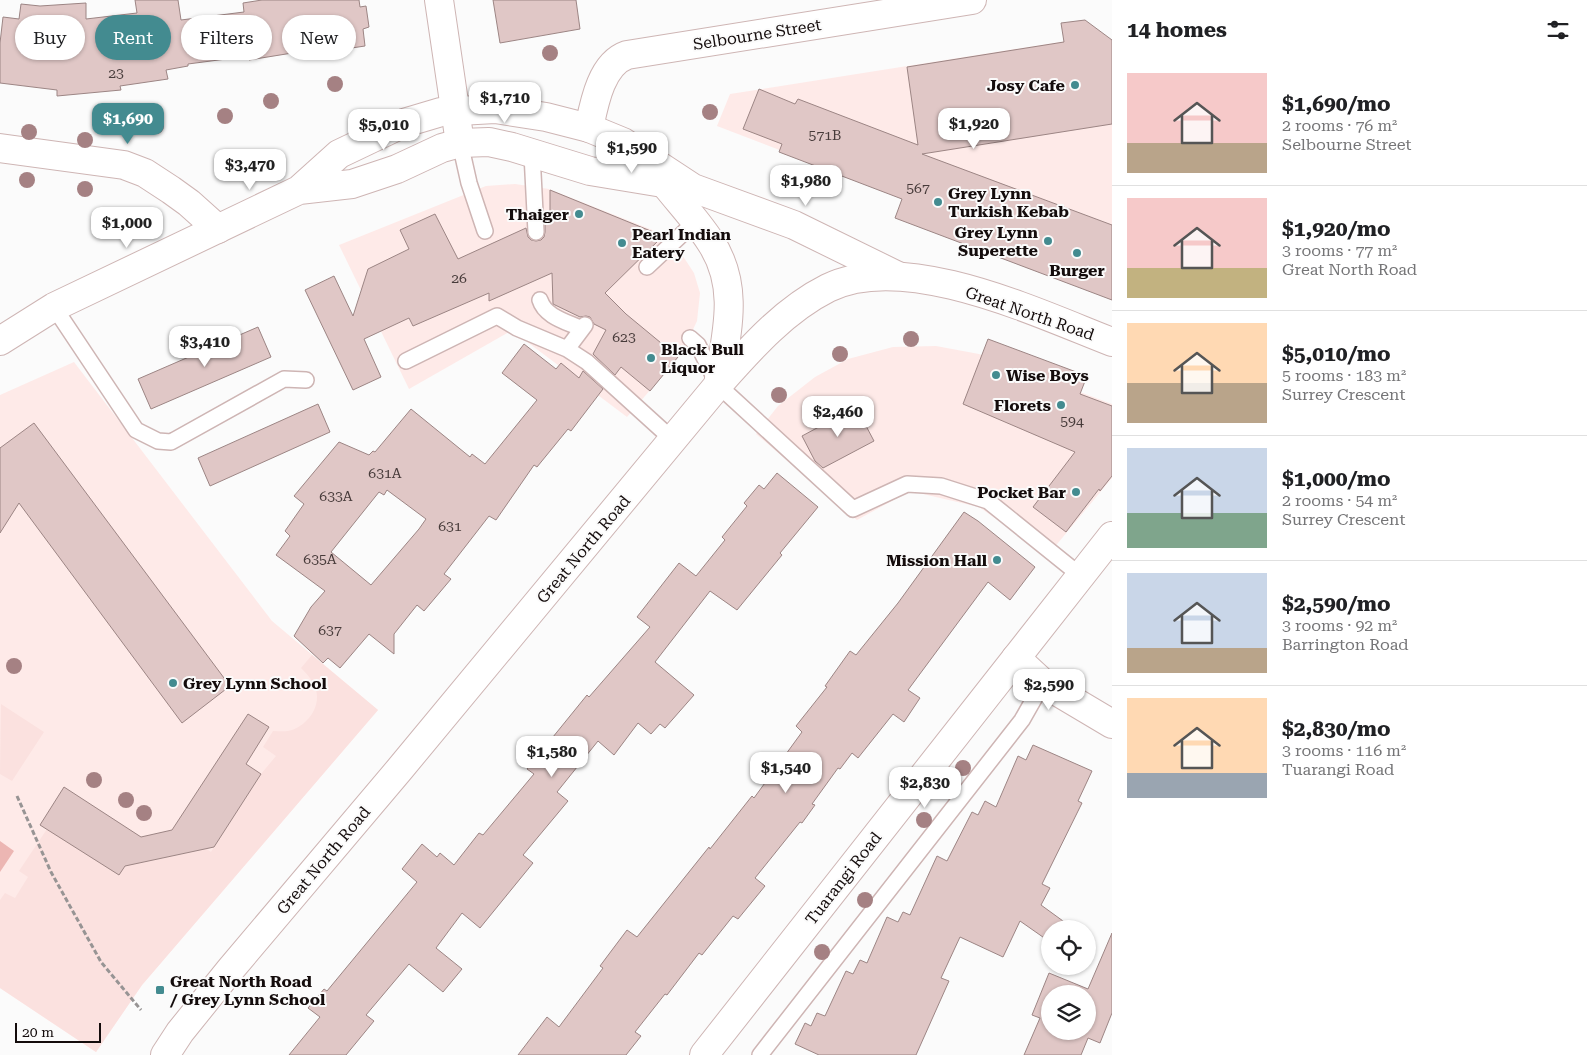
<!DOCTYPE html>
<meta charset="utf-8">
<style>
:root{--surface:#fff;--page:#f6f6f6;--text:#202124;--muted:#757577;--line:#e0e0e0;--accent:#438b90}
body{margin:0;font-family:"Roboto Serif",serif;background:var(--page);color:var(--text);height:100vh;display:flex;flex-direction:column;font-size:19px;white-space:nowrap}
*{box-sizing:border-box;margin:0}
p{font-size:16px;color:var(--muted)}
.icon{flex:none;width:28px;height:28px;fill:none;stroke:currentColor;stroke-width:2;stroke-linecap:round;stroke-linejoin:round}
.map{position:relative;flex:1;overflow:hidden}
.side{display:flex;flex-direction:column;background:var(--surface);width:475px}
.side>*{flex:none}
.top-card{position:absolute;left:15px;top:15px;width:475px;height:45px;display:flex;gap:10px}
.tools{position:absolute;left:1041px;top:920px;display:grid;gap:10px}
.tools a{display:grid;place-items:center;width:55px;height:55px;border-radius:50%;background:var(--surface);box-shadow:0 1px 4px #0004;font-size:25px}
.scale{position:absolute;left:15px;bottom:12px;width:86px;box-sizing:border-box;padding-left:5px;border:2px solid #140c0c;border-top:0;font-size:14px;line-height:18px;white-space:nowrap;color:#140c0c;-webkit-text-stroke:4px #fbfbfb;paint-order:stroke}
.price{position:absolute;translate:-50% -42px;padding:0 11px;border-radius:10px;background:#fff;color:#222;font-size:16px;line-height:32px;filter:drop-shadow(0 1px 2px #0008)}
.price::after{content:'';position:absolute;left:50%;top:30px;width:15px;height:11px;margin-left:-8px;background:inherit;clip-path:polygon(0 0,100% 0,50% 100%)}
.price.selected{background:var(--accent);color:#fff}
ul{padding:0;list-style:none}
li{display:flex;align-items:center;gap:15px;height:125px;padding:0 15px}
li+li{border-top:1px solid var(--line)}
li span{display:grid;place-items:center;flex:none;width:140px;height:100px;border-radius:0px;color:#555}
li>.icon{margin-inline-start:auto}
span .icon{width:60px;height:60px;fill:#fffc;stroke-width:1}
li b{font-size:21px}
h2{display:flex;justify-content:space-between;align-items:center;height:60px;padding:0 15px;font-size:21px}
.pill{padding:0 18px;border-radius:22px;background:var(--surface);box-shadow:0 1px 4px #0004;font-size:18px;line-height:45px}
.pill.selected{background:var(--accent);color:#fff}
main{display:flex;flex:1;min-height:0}
.map>svg:first-child{display:block}
.built{fill:#feeae8}
.green{fill:#fbe1df}
.water{fill:#ecb6b3}
.building{fill:#e0c7c6;stroke:#9c8584;fill-rule:evenodd}
.lines{fill:none;stroke-linecap:round;stroke-linejoin:round}
.lane-casing{stroke:#ceb5b4;stroke-width:18}
.street-casing{stroke:#ceb5b4;stroke-width:30}
.secondary-casing{stroke:#ceb5b4;stroke-width:30}
.primary-casing{stroke:#ceb5b4;stroke-width:30}
.path{stroke:#979494;stroke-width:3;stroke-dasharray:5 2.5;stroke-linecap:butt}
.lane{stroke:#fff;stroke-width:15}
.street{stroke:#fff;stroke-width:28}
.secondary{stroke:#fff;stroke-width:28}
.primary{stroke:#fff;stroke-width:28}
.tree{fill:#a58183}
.poi-dot{fill:#438b90;stroke:#fbfbfb;stroke-width:2}
.labels{text-anchor:middle;stroke-width:4;stroke-linejoin:round;paint-order:stroke}
.number-label{font-size:14px;fill:#473b3a}
.street-label{font-size:16px;fill:#140c0c;stroke:#fbfbfb}
.poi-label{font-size:16px;font-weight:bold;fill:#140c0c;stroke:#fbfbfb;text-anchor:end}
</style>
<main>
<div class="map">
<svg width="1112" height="1055" viewBox="0 0 1112 1055">
<rect width="100%" height="100%" fill="#fbfbfb"/>
<path class="built" d="M1079,39L1112,90V278L717,126L730,94Z
M515,184L549,189L660,233L675,244L694,273L700,293L697,321L682,353L627,417L526,341L509,332L409,389L339,245L486,186Z
M936,346L979,354L1112,404V478L1048,555L979,507L910,491L857,520L756,434L778,406L815,377L848,359L893,347Z
M74,362L272,621L378,710L142,985L96,1052L0,988V395Z"/>
<path class="green" d="M312,655L378,710L142,985L96,1052L0,988V900L5,893L15,898L28,877L19,871L47,829L119,875L136,848L140,863L196,851L195,841L211,852L261,774L276,756L263,747L273,731C279,731 287,732 292,730C311,723 324,701 313,683C310,677 305,672 301,668Z
M1,704L44,732L12,781L0,774Z"/>
<path class="water" d="M0,841L14,851L0,872Z"/>
<path class="building" d="M135,0H178L181,20L244,12L243,3L262,0H359L360,7L366,6L369,27L363,29L365,46L318,53L317,49L249,60V56L188,64V66L166,70L168,79L120,86L121,90L57,96V90L0,83V43L3,17L19,19L21,4L40,6L86,3V19L137,13Z
M493,0H576L580,29L500,43Z
M1085,20L1112,40V124L922,154L1112,225V300L895,218L902,199L779,152L782,144L743,129L759,89L795,104L798,99L918,145L907,67L1064,42L1061,23Z
M550,190L663,236L605,293L626,314L678,357L650,391L621,367L615,375L593,354L606,330L594,324L590,317L586,316L580,317L553,304L552,273L489,301V293L413,326L409,318L364,339L381,377L353,390L305,290L334,276L353,316L368,269L409,249L400,230L435,214L458,259L526,228L528,237L531,240L536,241L541,240L544,237L545,232V219L550,217Z
M258,327L271,357L151,409L138,379Z
M988,339L1087,376L1080,394L1112,406V476L1100,491L1099,489L1066,532L1033,507L1075,452L963,404Z
M524,344L556,369L561,363L579,378L583,371L603,389L571,431L568,429L537,467L534,465L496,520L489,516L444,574L451,579L424,611L417,605L394,634V654L369,634L340,668L328,658L323,663L294,636L311,607L325,591L276,555L290,536L285,531L304,504L294,496L339,442L369,455L373,451L375,452L411,409L470,457L472,454L485,464L537,400L502,373ZM387,490L426,519L419,529L371,585L331,552L379,492L384,495Z
M318,404L330,432L210,486L198,458Z
M856,407L874,441L823,468L815,461L802,436Z
M34,423L230,686L182,723L19,503L0,533V448Z
M777,473L818,507L780,553L782,555L737,610L710,591L655,662L694,695L665,728L660,724L651,734L638,723L614,755L598,741L557,792L568,801L523,855L533,863L480,928L462,913L436,948L462,969L443,992L409,964L366,1015L374,1021L346,1055H289L320,1017L308,1008L324,989L327,991L417,882L402,869L422,844L437,857L440,853L454,865L479,833L483,835L534,774L527,769L587,695L589,697L650,627L637,617L679,563L696,576L725,540L722,537L747,506L744,503L759,485L764,489Z
M964,512L978,521L1035,567L1010,600L988,582L908,690L920,698L904,722L893,714L858,758L852,753L840,769L838,768L812,804L815,805L802,823L800,822L755,878L765,886L738,919L733,916L702,955L699,953L667,995L665,994L635,1032L641,1036L626,1055H518L547,1017L559,1027L603,968L600,966L627,930L637,937L709,847L710,849L752,796L754,798L802,732L796,726L827,687L825,686L850,651L856,655L898,603Z
M248,714L269,727L246,764L261,774L214,847L125,866L119,875L40,825L64,787L141,837L172,830Z
M1033,745L1092,771L1078,801L1082,803L1042,884L1050,888L1041,905L1074,929H1050V942L1020,921L1003,957L960,937L941,978L949,981L916,1055H819L795,1044L805,1023L811,1026L817,1013L825,1016L846,971L853,974L860,960L867,963L887,917L898,922L903,912L910,915L937,856L947,861L972,812L978,815L985,801L996,807L1018,756L1026,760Z
M1112,933V1013L1100,1043L1088,1038L1081,1055H1024L1040,1018L1032,1015L1049,973L1088,989ZM1050,994H1088V1031H1050Z"/>
<g class="lines">
<g class="lane-casing">
<path id="lane" d="M460,143L469,183L485,231
M532,154L536,232
M647,267L695,222
M540,300C545,317 568,322 582,329L585,325
M54,307L136,430L158,441L171,442L284,379L306,380
M690,338L698,345L718,385L853,509L907,484L941,486L988,501L1081,576
M567,349L587,362L673,440
M406,361L497,316L517,328L567,349L582,329
M760,1055L1022,720L1043,683"/>
</g>
<g class="street-casing">
<path id="street" d="M439,0L460,143
M589,128C594,104 601,64 627,55L972,0
M0,148L124,165L145,173L171,190L189,203L218,229
M1016,658L1043,683L1112,724"/>
</g>
<g class="secondary-casing">
<path id="secondary" d="M299,190L352,184L397,169L442,148L460,143L489,142L512,147L590,171L693,188L794,225L898,276
M0,341L54,307L299,190L339,154L404,123L441,112L495,109L546,117L589,128L623,142L693,188
M704,1055L1112,536"/>
</g>
<g class="primary-casing">
<path id="primary" d="M665,184C680,203 697,221 710,241C741,287 726,335 718,385
M165,1055L180,1032L230,970L399,770L718,385C750,349 784,310 828,288C905,250 1037,313 1112,342"/>
</g>
<path class="path" d="M17,796L51,872L101,962L141,1010"/>
<use href="#lane" class="lane"/>
<use href="#street" class="street"/>
<use href="#secondary" class="secondary"/>
<use href="#primary" class="primary"/>
</g>
<g class="tree">
<circle cx="550" cy="53" r="8"/>
<circle cx="335" cy="84" r="8"/>
<circle cx="271" cy="101" r="8"/>
<circle cx="710" cy="112" r="8"/>
<circle cx="225" cy="116" r="8"/>
<circle cx="156" cy="126" r="8"/>
<circle cx="29" cy="132" r="8"/>
<circle cx="85" cy="140" r="8"/>
<circle cx="27" cy="180" r="8"/>
<circle cx="85" cy="189" r="8"/>
<circle cx="911" cy="339" r="8"/>
<circle cx="840" cy="354" r="8"/>
<circle cx="779" cy="395" r="8"/>
<circle cx="14" cy="666" r="8"/>
<circle cx="963" cy="768" r="8"/>
<circle cx="94" cy="780" r="8"/>
<circle cx="126" cy="800" r="8"/>
<circle cx="144" cy="813" r="8"/>
<circle cx="924" cy="820" r="8"/>
<circle cx="865" cy="900" r="8"/>
<circle cx="822" cy="952" r="8"/>
</g>
<g class="poi-dot">
<circle cx="1075" cy="85" r="5"/>
<circle cx="938" cy="202" r="5"/>
<circle cx="579" cy="214" r="5"/>
<circle cx="1048" cy="241" r="5"/>
<circle cx="622" cy="243" r="5"/>
<circle cx="1077" cy="253" r="5"/>
<circle cx="651" cy="358" r="5"/>
<circle cx="996" cy="375" r="5"/>
<circle cx="1061" cy="405" r="5"/>
<circle cx="1076" cy="492" r="5"/>
<circle cx="997" cy="560" r="5"/>
<circle cx="173" cy="683" r="5"/>
<rect x="155" y="985" width="10" height="10" rx="2.5"/>
</g>
<g class="labels">
<g class="number-label">
<text x="116" y="78">23</text>
<text x="825" y="140">571B</text>
<text x="918" y="193">567</text>
<text x="459" y="283">26</text>
<text x="624" y="342">623</text>
<text x="1072" y="426">594</text>
<text x="385" y="478">631A</text>
<text x="336" y="501">633A</text>
<text x="450" y="531">631</text>
<text x="320" y="564">635A</text>
<text x="330" y="635">637</text>
</g>
<g class="street-label">
<text transform="translate(757 34) rotate(-9)" y="6">Selbourne Street</text>
<text transform="translate(1030 313) rotate(19)" y="6">Great North Road</text>
<text transform="translate(583 549) rotate(-50)" y="6">Great North Road</text>
<text transform="translate(323 860) rotate(-50)" y="6">Great North Road</text>
<text transform="translate(843 878) rotate(-52)" y="6">Tuarangi Road</text>
</g>
<g class="poi-label">
<text x="1065" y="91">Josy Cafe</text>
<text x="948" y="199" text-anchor="start">Grey Lynn<tspan x="948" dy="18">Turkish Kebab</tspan></text>
<text x="569" y="220">Thaiger</text>
<text x="1038" y="238">Grey Lynn<tspan x="1038" dy="18">Superette</tspan></text>
<text x="632" y="240" text-anchor="start">Pearl Indian<tspan x="632" dy="18">Eatery</tspan></text>
<text x="1077" y="276" text-anchor="middle">Burger</text>
<text x="661" y="355" text-anchor="start">Black Bull<tspan x="661" dy="18">Liquor</tspan></text>
<text x="1006" y="381" text-anchor="start">Wise Boys</text>
<text x="1051" y="411">Florets</text>
<text x="1066" y="498">Pocket Bar</text>
<text x="987" y="566">Mission Hall</text>
<text x="183" y="689" text-anchor="start">Grey Lynn School</text>
<text x="170" y="987" text-anchor="start">Great North Road<tspan x="170" dy="18">/ Grey Lynn School</tspan></text>
</g>
</g>
</svg>
<div class="tools">
<a><svg class="icon" aria-label="locate" viewBox="0 0 24 24"><circle cx="12" cy="12" r="6"/><path d="M12 2v4M12 18v4M2 12h4M18 12h4"/></svg></a>
<a><svg class="icon" aria-label="layers" viewBox="0 0 24 24"><path d="M12 4l9 5-9 5-9-5zM3 14l9 5 9-5"/></svg></a>
</div>
<div class="scale">20 m</div>
<b class="price" style="left:505px;top:124px">$1,710</b>
<b class="price selected" style="left:128px;top:145px">$1,690</b>
<b class="price" style="left:974px;top:150px">$1,920</b>
<b class="price" style="left:384px;top:151px">$5,010</b>
<b class="price" style="left:632px;top:174px">$1,590</b>
<b class="price" style="left:250px;top:191px">$3,470</b>
<b class="price" style="left:806px;top:207px">$1,980</b>
<b class="price" style="left:127px;top:249px">$1,000</b>
<b class="price" style="left:205px;top:368px">$3,410</b>
<b class="price" style="left:838px;top:438px">$2,460</b>
<b class="price" style="left:1049px;top:711px">$2,590</b>
<b class="price" style="left:552px;top:778px">$1,580</b>
<b class="price" style="left:786px;top:794px">$1,540</b>
<b class="price" style="left:925px;top:809px">$2,830</b>
<div class="top-card">
<a class="pill">Buy</a>
<a class="pill selected">Rent</a>
<a class="pill">Filters</a>
<a class="pill">New</a>
</div>
</div>
<section class="side">
<h2>14 homes<svg class="icon" aria-label="filters" viewBox="0 0 24 24"><path d="M4 7h16M4 17h16"/><circle cx="9" cy="7" r="2"/><circle cx="15" cy="17" r="2"/></svg></h2>
<ul>
<li><span style="background:linear-gradient(#f6c9c9 70%,#b9a48a 0)"><svg class="icon" aria-label="home" viewBox="0 0 24 24"><path d="M3 11l9-7 9 7M6 9v11h12V9"/></svg></span><div><b>$1,690/mo</b><p>2 rooms · 76 m²</p><p>Selbourne Street</p></div></li>
<li><span style="background:linear-gradient(#f6c9c9 70%,#c2b280 0)"><svg class="icon" aria-label="home" viewBox="0 0 24 24"><path d="M3 11l9-7 9 7M6 9v11h12V9"/></svg></span><div><b>$1,920/mo</b><p>3 rooms · 77 m²</p><p>Great North Road</p></div></li>
<li><span style="background:linear-gradient(#ffd9b3 60%,#b9a48a 0)"><svg class="icon" aria-label="home" viewBox="0 0 24 24"><path d="M3 11l9-7 9 7M6 9v11h12V9"/></svg></span><div><b>$5,010/mo</b><p>5 rooms · 183 m²</p><p>Surrey Crescent</p></div></li>
<li><span style="background:linear-gradient(#c9d6e8 65%,#7fa58c 0)"><svg class="icon" aria-label="home" viewBox="0 0 24 24"><path d="M3 11l9-7 9 7M6 9v11h12V9"/></svg></span><div><b>$1,000/mo</b><p>2 rooms · 54 m²</p><p>Surrey Crescent</p></div></li>
<li><span style="background:linear-gradient(#c9d6e8 75%,#b9a48a 0)"><svg class="icon" aria-label="home" viewBox="0 0 24 24"><path d="M3 11l9-7 9 7M6 9v11h12V9"/></svg></span><div><b>$2,590/mo</b><p>3 rooms · 92 m²</p><p>Barrington Road</p></div></li>
<li><span style="background:linear-gradient(#ffd9b3 75%,#9aa5b1 0)"><svg class="icon" aria-label="home" viewBox="0 0 24 24"><path d="M3 11l9-7 9 7M6 9v11h12V9"/></svg></span><div><b>$2,830/mo</b><p>3 rooms · 116 m²</p><p>Tuarangi Road</p></div></li>
</ul>
</section>
</main>
